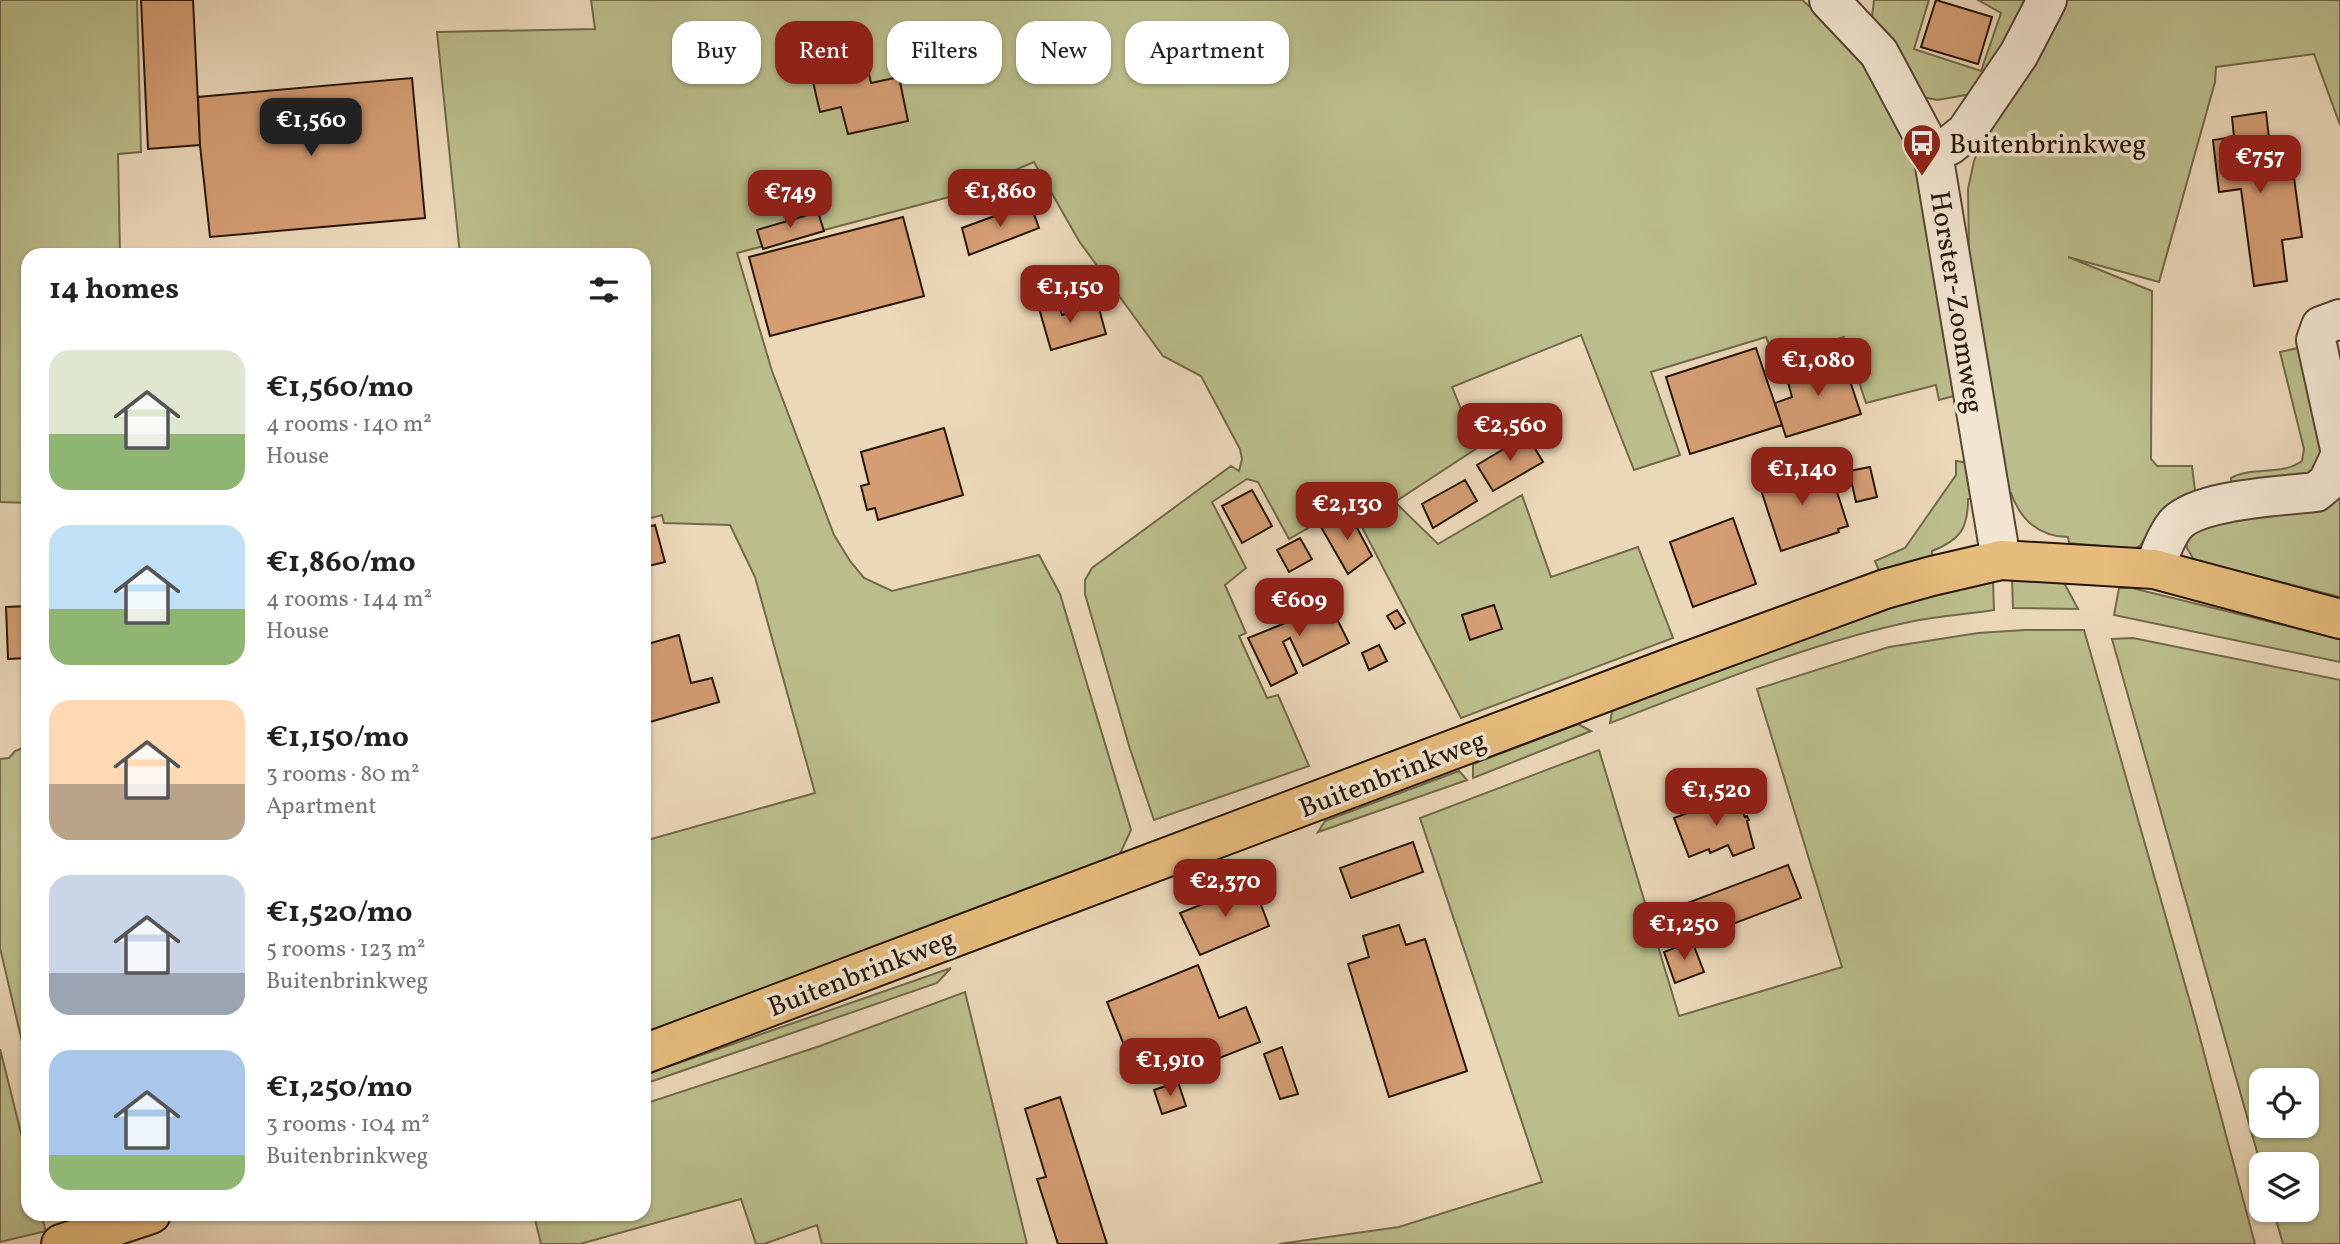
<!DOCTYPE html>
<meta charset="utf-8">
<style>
:root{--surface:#fff;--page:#f2f2f2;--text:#222;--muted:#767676;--accent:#8f2418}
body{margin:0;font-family:Vollkorn,serif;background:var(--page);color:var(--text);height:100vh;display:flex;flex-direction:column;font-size:26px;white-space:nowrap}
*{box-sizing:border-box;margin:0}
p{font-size:23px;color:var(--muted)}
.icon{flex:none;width:38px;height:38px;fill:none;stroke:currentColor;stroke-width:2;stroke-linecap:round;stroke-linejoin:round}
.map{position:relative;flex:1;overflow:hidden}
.panel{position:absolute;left:21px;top:248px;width:630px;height:973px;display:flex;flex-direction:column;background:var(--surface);border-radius:21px;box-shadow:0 2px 5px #0004}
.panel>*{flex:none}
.hud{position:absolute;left:672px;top:21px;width:665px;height:63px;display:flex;gap:14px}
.controls{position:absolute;left:2249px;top:1068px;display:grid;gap:14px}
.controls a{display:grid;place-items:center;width:70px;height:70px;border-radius:14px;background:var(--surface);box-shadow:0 2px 5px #0004;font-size:35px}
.price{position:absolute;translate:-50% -60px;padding:0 16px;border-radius:14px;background:var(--accent);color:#fff;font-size:23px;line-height:46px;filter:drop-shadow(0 2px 4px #0008)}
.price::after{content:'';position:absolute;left:50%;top:42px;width:21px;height:16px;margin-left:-10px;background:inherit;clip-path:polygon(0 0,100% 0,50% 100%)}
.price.current{background:#222;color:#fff}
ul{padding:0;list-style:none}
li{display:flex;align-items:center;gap:21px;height:175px;padding:0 28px}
li span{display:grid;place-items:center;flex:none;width:196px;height:140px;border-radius:21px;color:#555}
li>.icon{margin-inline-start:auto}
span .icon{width:84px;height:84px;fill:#fffc;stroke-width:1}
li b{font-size:30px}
h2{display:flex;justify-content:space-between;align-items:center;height:84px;padding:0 28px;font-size:30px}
.tag{padding:0 24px;border-radius:21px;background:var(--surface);box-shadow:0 2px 5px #0004;font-size:24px;line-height:63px}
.tag.current{background:var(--accent);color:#fff}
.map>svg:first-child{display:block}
.green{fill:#bbbe8c;stroke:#716a49;stroke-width:2;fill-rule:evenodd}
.building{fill:#d49d74;stroke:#271606;stroke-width:2}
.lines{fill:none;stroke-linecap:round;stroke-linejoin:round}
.minor-casing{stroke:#584633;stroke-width:42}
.major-casing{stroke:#271606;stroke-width:42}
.minor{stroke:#f2e6d2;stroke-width:38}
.major{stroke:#e6bc7c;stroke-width:38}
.labels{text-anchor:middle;stroke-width:7;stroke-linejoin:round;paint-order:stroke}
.poi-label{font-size:28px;fill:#271606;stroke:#f2e6d2;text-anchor:start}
.street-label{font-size:28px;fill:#271606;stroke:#f2e6d2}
</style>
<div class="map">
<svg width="2340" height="1244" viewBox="0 0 2340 1244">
<rect width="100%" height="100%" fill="#ebd8b9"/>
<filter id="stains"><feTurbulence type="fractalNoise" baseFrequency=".00286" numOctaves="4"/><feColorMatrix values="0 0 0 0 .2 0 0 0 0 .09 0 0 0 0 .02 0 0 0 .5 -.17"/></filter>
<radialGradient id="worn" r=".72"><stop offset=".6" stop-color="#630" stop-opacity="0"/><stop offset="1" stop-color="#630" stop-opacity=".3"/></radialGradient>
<path class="green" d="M0,0H137L141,152L118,154L120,255L28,256V503L0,502Z
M591,0H1802L1824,19L1862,62L1896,112L1917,161L1961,394L1939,400L1936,385L1866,403L1844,337L1775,359L1766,337L1651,372L1680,455L1634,470L1581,335L1452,387L1477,448L1395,502L1438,544L1522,495L1551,577L1638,547L1673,638L1461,718L1350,504L1289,539L1258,482L1247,479L1212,502L1246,568L1225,585L1246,633L1239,636L1267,698L1278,695L1309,766L1154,820L1130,749L1085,594V580L1092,568L1231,466L1239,471L1242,459L1240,449L1201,376L1163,356L1079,241L1034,162L953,196L737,253L772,371L834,535L850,561L864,578L892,591L1039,555L1060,594L1131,830L1119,856L644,1034V841L815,793L755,577L730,525L664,523L662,515L644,520V256L460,255L437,32L595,29Z
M1874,0H1929L1914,49L1981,71L2001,13L1978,0H2031L1971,94L1937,100L1923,97L1871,26Z
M2059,0H2340V125L2314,54L2216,67L2215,82L2159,282L2068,257L2152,291L2151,459L2157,466H2192L2196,499L2152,527L2140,546L2134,549L2069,543L2068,537C2039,537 2020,519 2011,493L2007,492L1986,381L1969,251L1968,189L1974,161L1985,133Z
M2302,347L2325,430L2317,475L2232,495L2231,478C2253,466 2282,476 2302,461L2304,449L2280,352Z
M1956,461L1969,463L1974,498L1968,499C1968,529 1960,540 1932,551V556L1880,573L1875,561L1905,548L1956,475Z
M2340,482V597L2194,560L2187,548L2185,531Z
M2061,577L2078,609L2013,608L2012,579Z
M1993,581L1994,610C1968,614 1940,616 1914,621C1809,643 1710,685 1610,723L1612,711L1618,707L1902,602Z
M2119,588H2132L2340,639V662L2114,615Z
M2025,630H2084L2196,1023L2255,1244H1279L1399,1227L1542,1182L1420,818L1599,750L1679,1016L1842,967L1757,689L1889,647L1978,633Z
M2133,638L2340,680V1244H2283L2273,1209H2306V1164H2261V1166L2112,639ZM2261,1080H2306V1125H2261Z
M1578,724L1591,731L1473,778V764Z
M28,746V1067L0,948V759L9,758L15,751Z
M1459,771L1467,780L1318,832L1325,821Z
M951,968L937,983L644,1084V1075Z
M965,992L1027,1244H822L817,1225L764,1244H756L741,1199L580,1244H541L534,1215L644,1214V1104L820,1046Z
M0,1049L28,1161V1214L41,1215L46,1231L0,1242Z"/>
<path class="building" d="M141,0H193L200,145L148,149Z
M1936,0L1992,17L1978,64L1921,47Z
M866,61L871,83L899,77L908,121L848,134L841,107L820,112L811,73Z
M412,78L425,218L210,237L200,145L198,97Z
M2266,112L2273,172L2293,170L2302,237L2282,240L2287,281L2254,286L2241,189L2219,192L2213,140L2234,137L2232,117Z
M1030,203L1039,228L969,255L962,228Z
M818,212L824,231L763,249L757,230Z
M903,217L924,296L770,336L749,257Z
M1058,300L1062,315L1098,305L1106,334L1051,350L1038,305Z
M1756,348L1782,425L1690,454L1666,377Z
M1842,357L1861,414L1786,437L1775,403L1792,397L1786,375Z
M944,428L963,495L878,520L875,508L867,510L861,486L869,484L861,452Z
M1527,435L1543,462L1493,491L1477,465Z
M1815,462L1826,492L1836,489L1848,526L1838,529L1839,532L1781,551L1758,481Z
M1870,467L1877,497L1856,502L1849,471Z
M1465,480L1477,501L1433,528L1422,504Z
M1252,490L1272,526L1242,543L1222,506Z
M1349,513L1372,556L1348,574L1321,527Z
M1733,518L1756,584L1693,607L1670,542Z
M655,525L665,562L644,567V528Z
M1300,538L1312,559L1289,572L1277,550Z
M1323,591L1349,643L1303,666L1290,638L1283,642L1297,673L1271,686L1248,638L1283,624L1277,613Z
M1494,605L1502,629L1470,640L1462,615Z
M28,606V658L8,659L6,607Z
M1397,610L1405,623L1395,629L1387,616Z
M679,635L691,683L712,678L719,702L650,722L644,699V645Z
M1379,645L1387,661L1369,670L1362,653Z
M1735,792L1745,817L1747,816L1749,820L1747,821L1754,848L1733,856L1728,845L1710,853L1709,849L1689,857L1674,818L1705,806L1706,809L1711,807L1713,800Z
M1413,842L1423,872L1351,898L1340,868Z
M1788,865L1801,898L1693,939L1682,905Z
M1253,884L1269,926L1200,955L1180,913Z
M1399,925L1406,945L1425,939L1467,1071L1389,1097L1348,964L1369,957L1363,936Z
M1692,941L1704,972L1675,983L1664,952Z
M1198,965L1219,1018L1246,1007L1260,1042L1174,1076L1161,1045L1129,1058L1107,1002Z
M1282,1047L1298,1094L1280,1099L1264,1054Z
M1178,1082L1186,1106L1162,1114L1154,1090Z
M1060,1097L1107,1244H1058L1037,1179L1046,1177L1025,1109Z"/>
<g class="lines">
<g class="minor-casing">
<path id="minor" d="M1829,0L1879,53L1933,154L2001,560
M1933,154L1950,145L1966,132L2019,54L2047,0
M2340,319L2321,326L2316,340L2340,449
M2154,569C2160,554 2165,538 2175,525C2196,499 2283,496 2316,492L2328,482L2340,456"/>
</g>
<g class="major-casing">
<path id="major" d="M644,1054L1672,667L1885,589L1932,576L2001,560L2154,569L2340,619
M61,1244L151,1214"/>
</g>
<use href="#minor" class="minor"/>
<use href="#major" class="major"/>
</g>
<defs>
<g id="bus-pin" transform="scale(2.0125)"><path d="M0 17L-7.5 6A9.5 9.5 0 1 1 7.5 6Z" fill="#8f2418" stroke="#f2e6d2"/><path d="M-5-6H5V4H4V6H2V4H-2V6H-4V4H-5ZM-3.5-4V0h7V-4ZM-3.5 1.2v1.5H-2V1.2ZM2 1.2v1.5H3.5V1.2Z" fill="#fff"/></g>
</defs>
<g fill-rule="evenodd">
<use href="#bus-pin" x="1922" y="143"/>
</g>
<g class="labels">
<g class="poi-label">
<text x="1949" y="153">Buitenbrinkweg</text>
</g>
<g class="street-label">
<text transform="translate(1958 302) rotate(81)" y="10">Horster-Zoomweg</text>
<text transform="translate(1392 773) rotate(-21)" y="10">Buitenbrinkweg</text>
<text transform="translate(861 972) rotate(-21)" y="10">Buitenbrinkweg</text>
</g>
</g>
<rect width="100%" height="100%" filter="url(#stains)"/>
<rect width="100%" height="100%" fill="url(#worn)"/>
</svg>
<div class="controls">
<a><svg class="icon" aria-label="locate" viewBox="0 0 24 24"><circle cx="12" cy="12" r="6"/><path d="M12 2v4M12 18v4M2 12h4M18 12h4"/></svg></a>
<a><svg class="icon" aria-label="layers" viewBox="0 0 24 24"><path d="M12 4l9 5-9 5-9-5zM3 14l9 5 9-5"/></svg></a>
</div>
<b class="price current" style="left:311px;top:158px">€1,560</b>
<b class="price" style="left:2260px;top:195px">€757</b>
<b class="price" style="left:1000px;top:229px">€1,860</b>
<b class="price" style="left:790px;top:230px">€749</b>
<b class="price" style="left:1070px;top:325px">€1,150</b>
<b class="price" style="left:1818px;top:398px">€1,080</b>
<b class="price" style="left:1510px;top:463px">€2,560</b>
<b class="price" style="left:1802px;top:507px">€1,140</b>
<b class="price" style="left:1347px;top:542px">€2,130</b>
<b class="price" style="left:1299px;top:638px">€609</b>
<b class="price" style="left:1716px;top:828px">€1,520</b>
<b class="price" style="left:1225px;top:919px">€2,370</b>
<b class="price" style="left:1684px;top:962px">€1,250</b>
<b class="price" style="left:1170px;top:1098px">€1,910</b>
<div class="hud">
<a class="tag">Buy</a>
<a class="tag current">Rent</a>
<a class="tag">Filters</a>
<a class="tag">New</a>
<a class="tag">Apartment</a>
</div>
<section class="panel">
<h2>14 homes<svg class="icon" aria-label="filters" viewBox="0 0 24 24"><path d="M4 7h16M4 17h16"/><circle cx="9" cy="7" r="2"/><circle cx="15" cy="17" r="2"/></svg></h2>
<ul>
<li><span style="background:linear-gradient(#dfe7d0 60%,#8fb573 0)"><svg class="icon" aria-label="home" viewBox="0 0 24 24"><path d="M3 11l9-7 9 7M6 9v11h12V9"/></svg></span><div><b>€1,560/mo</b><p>4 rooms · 140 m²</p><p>House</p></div></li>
<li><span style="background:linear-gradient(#bfe0f5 60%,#8fb573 0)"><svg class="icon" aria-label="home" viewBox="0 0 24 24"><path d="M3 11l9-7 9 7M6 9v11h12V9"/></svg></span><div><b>€1,860/mo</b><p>4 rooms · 144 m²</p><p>House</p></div></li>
<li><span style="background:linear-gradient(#ffd9b3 60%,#b9a48a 0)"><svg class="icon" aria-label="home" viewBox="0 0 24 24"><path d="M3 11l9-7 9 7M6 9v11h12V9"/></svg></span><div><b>€1,150/mo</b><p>3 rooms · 80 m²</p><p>Apartment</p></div></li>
<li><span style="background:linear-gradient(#c9d6e8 70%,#9aa5b1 0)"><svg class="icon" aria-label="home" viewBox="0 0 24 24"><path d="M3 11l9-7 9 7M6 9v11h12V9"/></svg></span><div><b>€1,520/mo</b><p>5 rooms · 123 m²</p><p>Buitenbrinkweg</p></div></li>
<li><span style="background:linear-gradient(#a9c7e8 75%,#8fb573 0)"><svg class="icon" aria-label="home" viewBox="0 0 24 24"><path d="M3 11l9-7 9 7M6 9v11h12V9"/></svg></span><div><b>€1,250/mo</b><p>3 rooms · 104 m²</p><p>Buitenbrinkweg</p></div></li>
</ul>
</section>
</div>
